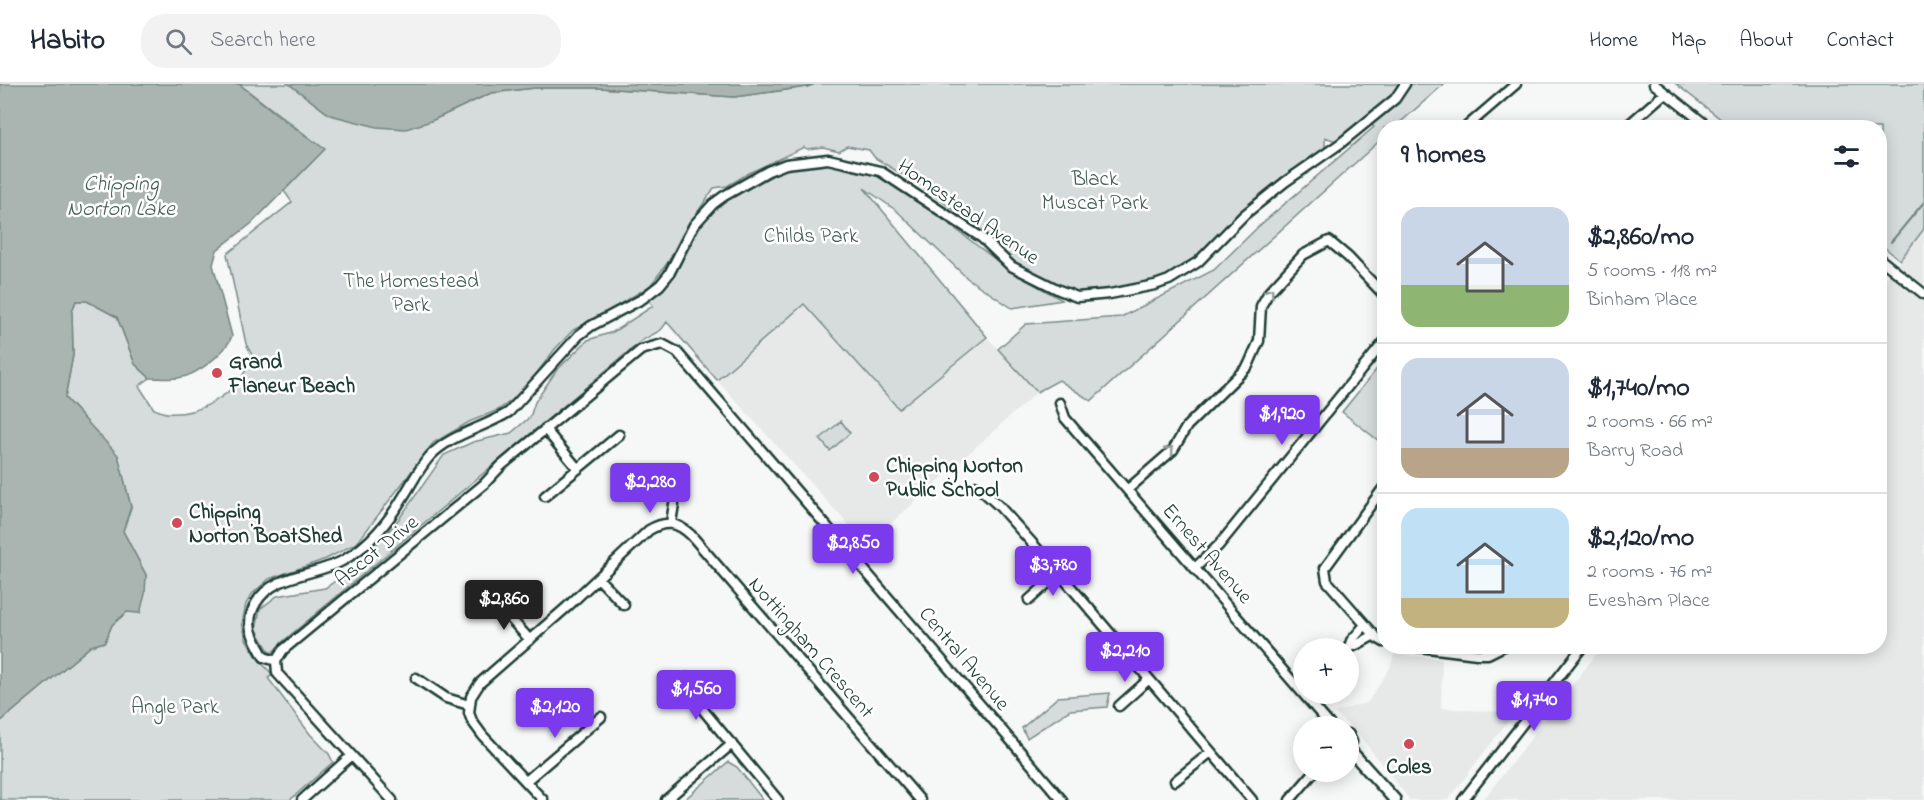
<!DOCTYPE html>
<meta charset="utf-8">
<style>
:root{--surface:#fff;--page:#f2f2f3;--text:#1f2937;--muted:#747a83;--line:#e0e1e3;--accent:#7c3aed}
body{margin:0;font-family:"Indie Flower",sans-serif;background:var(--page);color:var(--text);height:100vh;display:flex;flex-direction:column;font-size:22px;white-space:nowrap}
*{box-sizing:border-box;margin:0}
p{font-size:20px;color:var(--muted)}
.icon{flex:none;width:33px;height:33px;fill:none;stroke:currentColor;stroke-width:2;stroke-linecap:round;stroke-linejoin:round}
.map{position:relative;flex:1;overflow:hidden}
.drawer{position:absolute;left:1377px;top:36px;width:510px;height:534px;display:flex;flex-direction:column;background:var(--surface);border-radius:24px;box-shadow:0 3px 15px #0003}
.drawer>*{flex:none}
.tools{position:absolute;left:1293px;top:554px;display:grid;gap:12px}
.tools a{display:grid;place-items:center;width:66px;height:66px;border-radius:50%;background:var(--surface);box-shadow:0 3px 15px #0003;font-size:30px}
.price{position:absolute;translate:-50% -51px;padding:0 14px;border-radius:6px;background:var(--accent);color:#fff;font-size:20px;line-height:39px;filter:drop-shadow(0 2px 3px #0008)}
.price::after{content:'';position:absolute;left:50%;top:36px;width:18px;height:14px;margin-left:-9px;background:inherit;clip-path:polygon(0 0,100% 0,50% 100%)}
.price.selected{background:#222;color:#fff}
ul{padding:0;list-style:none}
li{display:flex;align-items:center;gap:18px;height:150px;padding:0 24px}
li+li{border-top:2px solid var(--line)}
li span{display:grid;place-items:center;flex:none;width:168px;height:120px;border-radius:18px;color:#555}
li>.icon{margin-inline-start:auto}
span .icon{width:72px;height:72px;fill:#fffc;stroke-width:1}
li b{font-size:26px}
h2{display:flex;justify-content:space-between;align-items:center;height:72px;padding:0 24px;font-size:26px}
header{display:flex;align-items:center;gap:36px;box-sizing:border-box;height:84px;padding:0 30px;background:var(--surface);border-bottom:2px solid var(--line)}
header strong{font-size:28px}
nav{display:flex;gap:33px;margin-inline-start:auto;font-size:21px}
.search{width:420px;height:54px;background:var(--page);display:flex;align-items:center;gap:15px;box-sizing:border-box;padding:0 21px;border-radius:24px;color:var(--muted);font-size:22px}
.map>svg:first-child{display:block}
.built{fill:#e6e9e8}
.green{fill:#d6dcdb;stroke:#7a8c88;stroke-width:1.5}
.water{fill:#aab5b1;stroke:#72857f;stroke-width:1.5}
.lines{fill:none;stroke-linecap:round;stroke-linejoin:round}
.stream{stroke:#72857f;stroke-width:2}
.minor-casing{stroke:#1f3d34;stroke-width:13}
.tertiary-casing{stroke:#1f3d34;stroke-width:15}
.minor{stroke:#fff;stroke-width:8}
.tertiary{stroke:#fff;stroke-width:10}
.oneway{stroke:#8f9e9a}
.poi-dot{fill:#d1495b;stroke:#fff;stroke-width:2}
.labels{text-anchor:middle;stroke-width:5;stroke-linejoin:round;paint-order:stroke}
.park-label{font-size:21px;fill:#445d55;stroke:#fff}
.street-label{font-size:21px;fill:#1f3d34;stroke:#fff}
.poi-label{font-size:21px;font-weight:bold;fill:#1f3d34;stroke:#fff;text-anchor:start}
.water-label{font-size:22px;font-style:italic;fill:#49615a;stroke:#fff}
</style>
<header>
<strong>Habito</strong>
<div class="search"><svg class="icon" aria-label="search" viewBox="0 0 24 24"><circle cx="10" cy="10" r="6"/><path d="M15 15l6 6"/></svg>Search here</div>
<nav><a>Home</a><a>Map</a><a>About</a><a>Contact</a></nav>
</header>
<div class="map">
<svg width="1924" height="716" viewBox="0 0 1924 716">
<rect width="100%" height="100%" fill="#f6f7f7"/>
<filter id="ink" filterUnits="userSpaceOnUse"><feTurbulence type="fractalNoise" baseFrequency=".0167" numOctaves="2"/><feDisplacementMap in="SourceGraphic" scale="12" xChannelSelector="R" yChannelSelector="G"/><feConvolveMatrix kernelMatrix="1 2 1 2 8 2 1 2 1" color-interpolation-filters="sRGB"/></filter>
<g filter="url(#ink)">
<path class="built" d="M1924,145V716H1483L1602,563L1880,562V203Z
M804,220L899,325L987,253L1037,308L867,461L717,296Z
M1394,570L1442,575L1441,624L1514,629L1448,716H1410L1356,647L1334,629L1368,618L1390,584Z"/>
<path class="green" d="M239,0H289L330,31L431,37L491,9L535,4H600L734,13L807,3L815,0H1444L1395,43L1384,44V53L1091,317L1059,296L1037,308L998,265L1026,240L1121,233L1214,186L1259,142L1374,43L1368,37L1341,59L1325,53V70L1285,98L1198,178L1169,196L1077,213L1011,182L975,142L920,101L875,74L869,66L847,62L839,67L823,63L807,65L804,63L751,88L727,102L714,104L682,151L668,178L650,202L600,232L573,246L555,265L521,310L498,326L469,338L433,359L357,459L326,475L269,495L252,510L246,520L242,539L246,555L259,576L273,591L268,594L310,650L329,670L333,678L290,716H0V638L91,562L105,558L112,541L127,528L140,529L146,491L123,447L131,423L118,372L65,314L73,271L72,227L76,217H87L117,233L135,280L150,294L139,302L154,325C158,326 163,329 167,329C195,332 226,315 242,293C246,286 249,278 252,271L246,260L227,170L292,118L284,107L324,65Z
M1676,0H1924V145L1900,176L1880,160V44L1731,43Z
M824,79L884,94L919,117L1009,186L1062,216L1012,224L967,194L897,127L864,104L987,253L899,325L804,220L717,296L667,238L661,246L641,257L281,559L272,569L269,567L256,545L260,525L277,512L325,504L360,480L399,435L444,371L473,358L511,349L530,333L535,318L556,287L588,256L613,248L653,222L649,216L670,195L694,146L705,134L724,118L788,83Z
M1384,276V361L1342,328Z
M841,337L850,349L830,367L820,355Z
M1110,609L1107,623L1070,626L1027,654L1022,644L1058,613Z
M728,678L737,683L763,716H684Z"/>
<path class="water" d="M0,0H239L289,40L325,65L251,140L217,166L213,181L232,252C226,269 196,292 178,294C169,295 159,294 150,294L135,280L117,233L87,217H76L72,227L73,271L65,314L118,371L131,423L123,447L146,491L145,510L140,529L127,528L112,541L105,558L91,562L0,638Z
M289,0H815L807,3L734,13L600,4H535L491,9L431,37L406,45L377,43L330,31Z"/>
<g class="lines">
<path class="stream" d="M1891,158L1924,118"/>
<g class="minor-casing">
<path id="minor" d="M1654,0L1710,44
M1465,44L1516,0
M1625,44L1665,9
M1880,175L1924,210
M1060,319L1065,334L1331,642
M545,345L578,385
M977,402L999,422L1059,489L1252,716
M1384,403L1325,484L1327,497L1377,554L1384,558
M1127,406L1173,366L1187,342L1248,282L1259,257L1261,222L1269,208L1303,171L1329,157L1348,173L1384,211
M545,412L619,351
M671,439L674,420
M1195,484L1219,461L1384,258
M598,494L624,521
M1029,516L1059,489
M498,521L530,556
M1411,562L1477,570H1488L1504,562
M1349,563L1351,557L1365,541
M1348,564C1358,562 1365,555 1375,551
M276,577L264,573C254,554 243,541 256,519C273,489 317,492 344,476C371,460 389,437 405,410C413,397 420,383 430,372C451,350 484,344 509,328L579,251L591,242L642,215L660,201L669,190L694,141L713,120L724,112L768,87L786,80L828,75L880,87L982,154L1011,182L1059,206L1077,213L1110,210L1155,201L1169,196L1198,178L1244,131L1285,98L1341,59L1395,15L1405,0
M416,594L446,614L469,621
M687,594L696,607L704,627L778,716
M1119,622L1148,596
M526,697L601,633
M1175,697L1211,668
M302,716L351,672
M392,716L277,589L276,577L283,566L484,400L501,382L641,266L662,260L677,268L1062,716
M543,716L483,652L472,637L469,629L471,613L480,599L567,523L649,446C666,436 677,438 691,451L920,716
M666,716L732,660
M1290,716L1315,687
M1463,716L1583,562"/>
</g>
<g class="tertiary-casing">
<path id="tertiary" d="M1348,651L1351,658L1348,663
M1348,664L1395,716"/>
</g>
<use href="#minor" class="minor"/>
<use href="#tertiary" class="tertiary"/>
</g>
<defs><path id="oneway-chevron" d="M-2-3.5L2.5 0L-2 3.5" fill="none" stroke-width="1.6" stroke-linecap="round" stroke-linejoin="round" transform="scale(1.5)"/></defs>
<g class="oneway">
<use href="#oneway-chevron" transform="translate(1270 208) rotate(-54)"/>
<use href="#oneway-chevron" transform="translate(1170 366) rotate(-48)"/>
</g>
</g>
<g class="poi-dot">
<circle cx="217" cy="289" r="6"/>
<circle cx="874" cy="393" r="6"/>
<circle cx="177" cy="439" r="6"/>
<circle cx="1409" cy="660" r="6"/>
</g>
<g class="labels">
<g class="park-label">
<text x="1095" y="101">Black<tspan x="1095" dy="24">Muscat Park</tspan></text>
<text x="811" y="158">Childs Park</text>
<text x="411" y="203">The Homestead<tspan x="411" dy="24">Park</tspan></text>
<text x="175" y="629">Angle Park</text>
</g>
<g class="street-label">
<text transform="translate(969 127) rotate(35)" y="7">Homestead Avenue</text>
<text transform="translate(376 466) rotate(-39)" y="7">Ascot Drive</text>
<text transform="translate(1208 469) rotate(49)" y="7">Ernest Avenue</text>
<text transform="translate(812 563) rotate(49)" y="7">Nottingham Crescent</text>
<text transform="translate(965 574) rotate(50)" y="7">Central Avenue</text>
</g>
<g class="poi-label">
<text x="229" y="284">Grand<tspan x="229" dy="24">Flaneur Beach</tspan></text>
<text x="886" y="388">Chipping Norton<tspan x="886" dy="24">Public School</tspan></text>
<text x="189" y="434">Chipping<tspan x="189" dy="24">Norton BoatShed</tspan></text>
<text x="1409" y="689" text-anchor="middle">Coles</text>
</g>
<g class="water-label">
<text x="121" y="106">Chipping<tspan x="121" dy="25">Norton Lake</tspan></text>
</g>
</g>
</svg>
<div class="tools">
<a>+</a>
<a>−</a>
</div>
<b class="price" style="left:1282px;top:362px">$1,920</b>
<b class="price" style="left:650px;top:430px">$2,280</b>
<b class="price" style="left:853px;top:491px">$2,850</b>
<b class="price" style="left:1053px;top:513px">$3,780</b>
<b class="price selected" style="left:504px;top:547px">$2,860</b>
<b class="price" style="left:1125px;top:599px">$2,210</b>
<b class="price" style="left:696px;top:637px">$1,560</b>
<b class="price" style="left:1534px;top:648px">$1,740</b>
<b class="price" style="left:555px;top:655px">$2,120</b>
<section class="drawer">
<h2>9 homes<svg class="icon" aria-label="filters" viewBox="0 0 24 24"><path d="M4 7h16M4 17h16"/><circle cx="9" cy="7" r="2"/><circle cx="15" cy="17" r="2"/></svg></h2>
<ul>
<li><span style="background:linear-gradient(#c9d6e8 65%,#8fb573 0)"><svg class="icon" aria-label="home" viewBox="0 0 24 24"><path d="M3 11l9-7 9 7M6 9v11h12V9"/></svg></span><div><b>$2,860/mo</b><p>5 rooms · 118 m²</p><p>Binham Place</p></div></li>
<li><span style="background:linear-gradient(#c9d6e8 75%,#b9a48a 0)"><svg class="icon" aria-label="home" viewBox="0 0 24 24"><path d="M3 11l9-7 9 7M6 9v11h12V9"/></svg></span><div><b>$1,740/mo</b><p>2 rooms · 66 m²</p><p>Barry Road</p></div></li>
<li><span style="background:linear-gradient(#bfe0f5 75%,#c2b280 0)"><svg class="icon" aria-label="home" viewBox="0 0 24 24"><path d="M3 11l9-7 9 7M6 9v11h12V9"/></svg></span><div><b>$2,120/mo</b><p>2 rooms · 76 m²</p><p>Evesham Place</p></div></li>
</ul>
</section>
</div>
